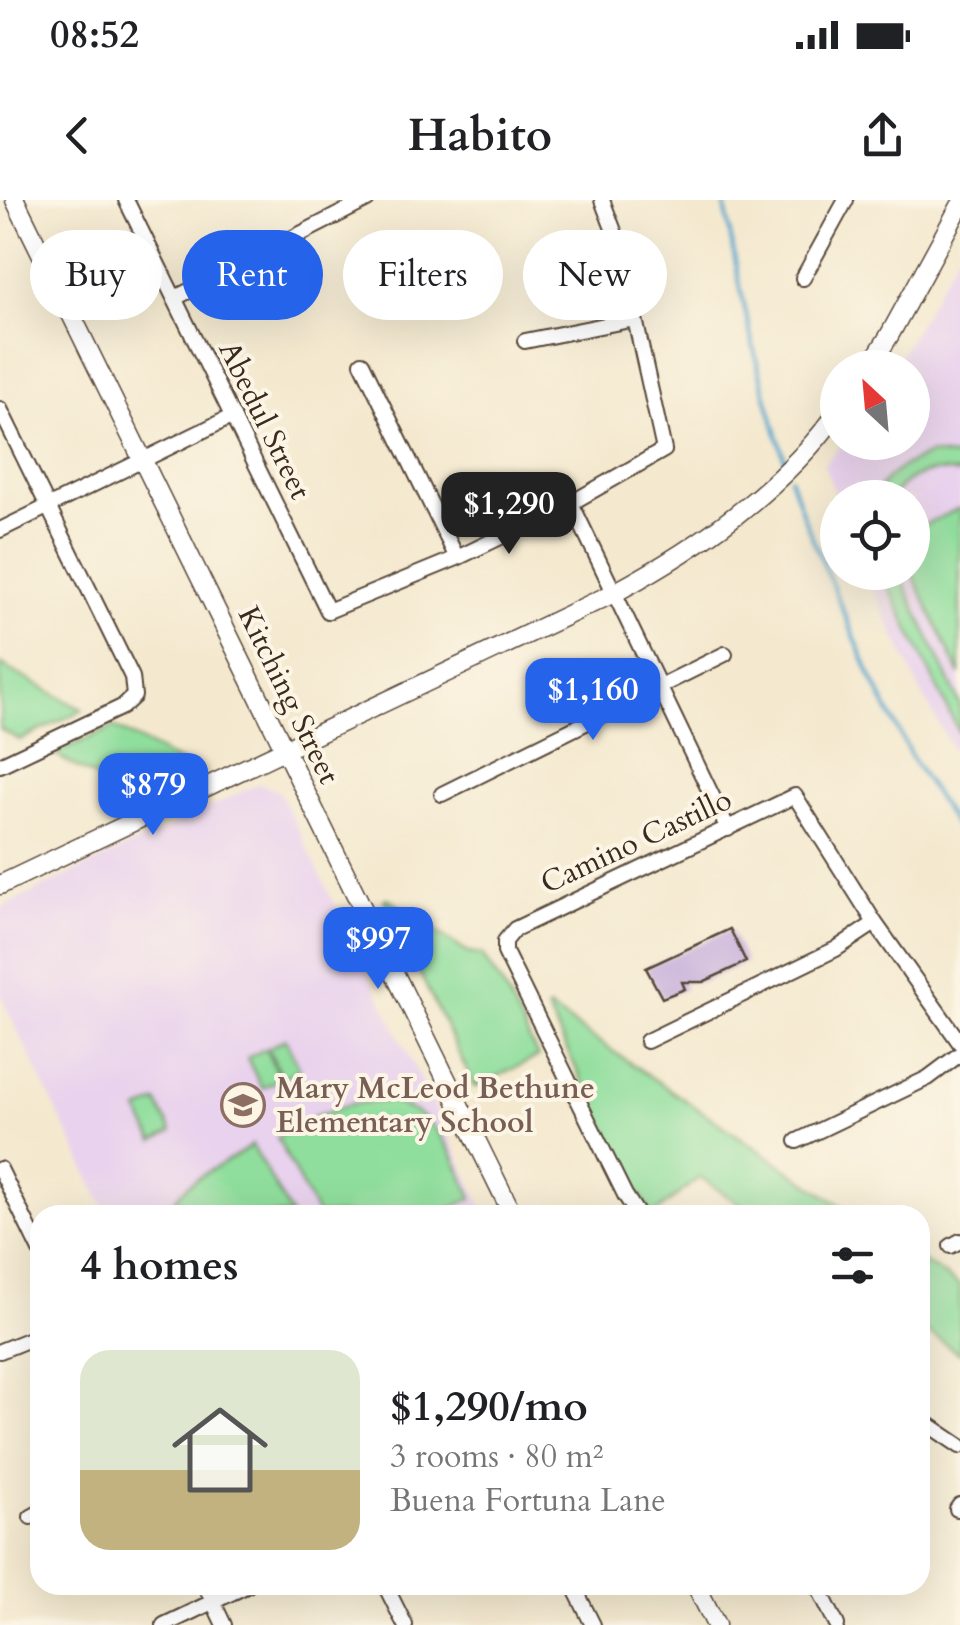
<!DOCTYPE html>
<meta charset="utf-8">
<style>
:root{--surface:#fff;--page:#f2f2f2;--text:#202124;--muted:#757577;--accent:#2563eb}
body{margin:0;font-family:Cardo,serif;background:var(--page);color:var(--text);height:100vh;display:flex;flex-direction:column;font-size:38px;white-space:nowrap}
*{box-sizing:border-box;margin:0}
p{font-size:32px;color:var(--muted)}
.icon{flex:none;width:55px;height:55px;fill:none;stroke:currentColor;stroke-width:2;stroke-linecap:round;stroke-linejoin:round}
.map{position:relative;flex:1;overflow:hidden}
.sheet{position:absolute;left:30px;top:1005px;width:900px;height:390px;display:flex;flex-direction:column;background:var(--surface);border-radius:30px;box-shadow:0 10px 40px #0002}
.sheet>*{flex:none}
.top-card{position:absolute;left:30px;top:30px;width:900px;height:90px;display:flex;gap:20px}
.needle{width:65px;rotate:334deg}
.tools{position:absolute;left:820px;top:150px;display:grid;gap:20px}
.tools a{display:grid;place-items:center;width:110px;height:110px;border-radius:50%;background:var(--surface);box-shadow:0 10px 40px #0002;font-size:50px}
.price{position:absolute;translate:-50% -85px;padding:0 22px;border-radius:20px;background:var(--accent);color:#fff;font-size:32px;line-height:65px;filter:drop-shadow(0 2px 5px #0008)}
.price::after{content:'';position:absolute;left:50%;top:60px;width:30px;height:22px;margin-left:-15px;background:inherit;clip-path:polygon(0 0,100% 0,50% 100%)}
.price.active{background:#222;color:#fff}
ul{padding:0;list-style:none}
li{display:flex;align-items:center;gap:30px;height:250px;padding:0 50px}
li span{display:grid;place-items:center;flex:none;width:280px;height:200px;border-radius:30px;color:#555}
li>.icon{margin-inline-start:auto}
span .icon{width:120px;height:120px;fill:#fffc;stroke-width:1}
li b{font-size:42px}
h2{display:flex;justify-content:space-between;align-items:center;height:120px;padding:0 50px;font-size:42px}
.tag{padding:0 35px;border-radius:45px;background:var(--surface);box-shadow:0 10px 40px #0002;font-size:35px;line-height:90px}
.tag.active{background:var(--accent);color:#fff}
.status{display:flex;justify-content:space-between;align-items:center;height:70px;padding:0 50px;background:var(--surface);direction:ltr}
.status svg{height:28px;fill:currentColor}
header{display:flex;justify-content:space-between;align-items:center;height:130px;padding:0 50px;background:var(--surface);font-size:45px;font-weight:800}
.map>svg:first-child{display:block}
.built{fill:#e9d2ed}
.green{fill:#90de9d;stroke:#66845e;stroke-width:2.5}
.lines{fill:none;stroke-linecap:round;stroke-linejoin:round}
.stream{stroke:#52a5cd;stroke-width:4}
.building{fill:#bfa8da}
.minor-casing{stroke:#574739;stroke-width:18}
.tertiary-casing{stroke:#574739;stroke-width:21}
.minor{stroke:#fff;stroke-width:14}
.tertiary{stroke:#fff;stroke-width:18}
.labels{text-anchor:middle;stroke-width:8;stroke-linejoin:round;paint-order:stroke}
.street-label{font-size:30px;fill:#3b2a1e;stroke:#fcf5e5}
.education-label{font-size:30px;font-weight:bold;fill:#785e54;stroke:#fcf5e5;text-anchor:start}
</style>
<div class="status"><b>08:52</b><svg viewBox="0 0 49 12"><path d="M0 12V9h3v3zM5 12V6h3v6zM10 12V3h3v9zM15 12V0h3v12zM26 1h20v11H26zM47 4h2v5h-2z"/></svg></div>
<header><svg class="icon" aria-label="back" viewBox="0 0 24 24"><path d="M15 5l-7 7 7 7"/></svg>Habito<svg class="icon" aria-label="share" viewBox="0 0 24 24"><path d="M12 15V3M7 8l5-5 5 5M5 13v7h14v-7"/></svg></header>
<div class="map">
<svg width="960" height="1425" viewBox="0 0 960 1425">
<rect width="100%" height="100%" fill="#fcf5e5"/>
<filter id="ink" filterUnits="userSpaceOnUse"><feTurbulence type="fractalNoise" baseFrequency=".01" numOctaves="2"/><feDisplacementMap in="SourceGraphic" scale="20" xChannelSelector="R" yChannelSelector="G"/><feConvolveMatrix kernelMatrix="1 2 1 2 8 2 1 2 1" color-interpolation-filters="sRGB"/></filter>
<filter id="wash" filterUnits="userSpaceOnUse"><feTurbulence type="fractalNoise" baseFrequency=".0048" numOctaves="4" result="noise"/><feDisplacementMap in="SourceGraphic" scale="40" xChannelSelector="R" yChannelSelector="G"/><feGaussianBlur stdDeviation="2.25" result="paint"/><feColorMatrix in="noise" values="0 0 0 0 0 0 0 0 0 0 0 0 0 0 0 0 0 1.4 0 .05"/><feComposite in="paint" operator="in"/></filter>
<g filter="url(#wash)">
<rect width="100%" height="100%" fill="#f4e9cf"/>
<path class="built" d="M960,50V564L919,488L866,373L912,372V298H838L837,300L824,264L843,243L912,242V168L894,167Z
M259,584L279,591L487,1015H108L0,795V708Z"/>
<path class="green" d="M930,254L960,258V274C933,267 908,274 892,297H874C885,274 907,263 930,254Z
M960,308V475L912,373L913,330Z
M882,373H899L960,504V535Z
M0,464L83,510L20,540L0,529Z
M114,527L181,563L191,569L130,597L53,554Z
M387,698L468,753L482,755L505,790L538,857L475,887L384,700Z
M549,808L855,1015H755L700,977L653,1015L635,988L547,809Z
M285,839L300,869L282,878L268,848Z
M265,849L280,879L262,888L247,858Z
M391,901C400,906 412,909 420,915C447,935 460,969 472,998L438,1015H317L277,938L308,919L350,904Z
M157,902L172,932L154,941L139,911Z
M252,945L291,1015H165C186,974 220,970 252,945Z
M920,1059L960,1086V1154L920,1127Z"/>
<g class="lines">
<path class="stream" d="M724,0C740,91 757,175 786,263
M790,277L804,318L870,474L913,560L960,634"/>
</g>
<g id="blocks">
<path class="building" d="M730,729L746,762L703,782H682L685,789L662,798L646,768Z"/>
</g>
</g>
<g filter="url(#ink)">
<use href="#blocks" fill-opacity="0" stroke="#574739" stroke-width="2.5"/>
<g class="lines">
<g class="minor-casing">
<path id="minor" d="M126,0L328,411L457,358L571,303L664,250L635,119L625,60L602,0
M803,78L846,0
M175,98L367,0
M525,141L635,119
M362,163L457,358
M0,209L132,477L134,496L122,507L0,565
M571,303L728,629
M0,330L233,216
M442,594L725,454
M647,841L836,749L875,723
M797,941L928,878L960,854
M0,969L40,1051
M638,1015L625,995L505,752V741L515,729L795,596L875,723L960,843
M951,1046L960,1041
M0,1151L40,1135
M920,1219L960,1246
M957,1309L960,1305
M31,1317L40,1312
M205,1385L224,1425
M385,1385L405,1425
M573,1385L593,1425
M817,1385L837,1425
M164,1425L248,1385"/>
</g>
<g class="tertiary-casing">
<path id="tertiary" d="M15,0L513,1015
M869,168L889,136L960,6
M0,685L616,392C699,347 781,290 838,212
M696,1385L716,1425"/>
</g>
<use href="#minor" class="minor"/>
<use href="#tertiary" class="tertiary"/>
</g>
</g>
<defs>
<g id="school-ring" transform="scale(2.25)"><circle r="9.5" fill="#fcf5e5" stroke="#8d6e63" stroke-width="1.5"/><path d="M0-5L7-2L0 1L-7-2ZM-4 1L0 2.5L4 1V4Q0 6-4 4Z" fill="#8d6e63"/></g>
</defs>
<g fill-rule="evenodd">
<use href="#school-ring" x="243" y="905"/>
</g>
<g class="labels">
<g class="street-label">
<text transform="translate(265 220) rotate(64)" y="10">Abedul Street</text>
<text transform="translate(289 495) rotate(64)" y="10">Kitching Street</text>
<text transform="translate(636 641) rotate(-25)" y="10">Camino Castillo</text>
</g>
<g class="education-label">
<text x="276" y="898">Mary McLeod Bethune<tspan x="276" dy="34">Elementary School</tspan></text>
</g>
</g>
</svg>
<div class="tools">
<a><svg class="needle" viewBox="-14 -14 28 28"><path d="M0-13l5 13h-10z" fill="#e53935"/><path d="M0 13l5-13h-10z" fill="#757577"/></svg></a>
<a><svg class="icon" aria-label="locate" viewBox="0 0 24 24"><circle cx="12" cy="12" r="6"/><path d="M12 2v4M12 18v4M2 12h4M18 12h4"/></svg></a>
</div>
<b class="price active" style="left:509px;top:357px">$1,290</b>
<b class="price" style="left:593px;top:543px">$1,160</b>
<b class="price" style="left:153px;top:638px">$879</b>
<b class="price" style="left:378px;top:792px">$997</b>
<div class="top-card">
<a class="tag">Buy</a>
<a class="tag active">Rent</a>
<a class="tag">Filters</a>
<a class="tag">New</a>
</div>
<section class="sheet">
<h2>4 homes<svg class="icon" aria-label="filters" viewBox="0 0 24 24"><path d="M4 7h16M4 17h16"/><circle cx="9" cy="7" r="2"/><circle cx="15" cy="17" r="2"/></svg></h2>
<ul>
<li><span style="background:linear-gradient(#dfe7d0 60%,#c2b280 0)"><svg class="icon" aria-label="home" viewBox="0 0 24 24"><path d="M3 11l9-7 9 7M6 9v11h12V9"/></svg></span><div><b>$1,290/mo</b><p>3 rooms · 80 m²</p><p>Buena Fortuna Lane</p></div></li>
</ul>
</section>
</div>
